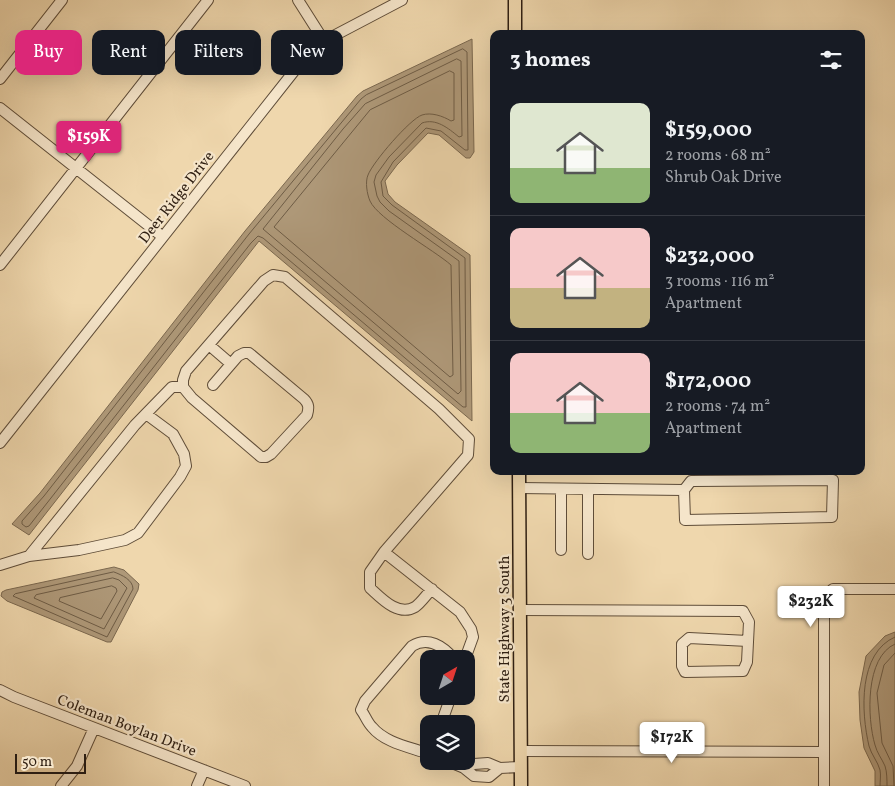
<!DOCTYPE html>
<meta charset="utf-8">
<style>
:root{--surface:#171b24;--page:#242831;--text:#f1f3f6;--muted:#9ea1a6;--line:#363941;--accent:#db2777}
body{margin:0;font-family:Vollkorn,serif;background:var(--page);color:var(--text);height:100vh;display:flex;flex-direction:column;font-size:19px;white-space:nowrap}
*{box-sizing:border-box;margin:0}
p{font-size:16px;color:var(--muted)}
.icon{flex:none;width:28px;height:28px;fill:none;stroke:currentColor;stroke-width:2;stroke-linecap:round;stroke-linejoin:round}
.map{position:relative;flex:1;overflow:hidden}
.sheet{position:absolute;left:490px;top:30px;width:375px;height:445px;display:flex;flex-direction:column;background:var(--surface);border-radius:10px;box-shadow:0 5px 20px #0002}
.sheet>*{flex:none}
.banner{position:absolute;left:15px;top:30px;width:400px;height:45px;display:flex;gap:10px}
.needle{width:32px;rotate:39deg}
.controls{position:absolute;left:420px;top:650px;display:grid;gap:10px}
.controls a{display:grid;place-items:center;width:55px;height:55px;border-radius:10px;background:var(--surface);box-shadow:0 5px 20px #0002;font-size:25px}
.scale{position:absolute;left:15px;bottom:12px;width:71px;box-sizing:border-box;padding-left:5px;border:2px solid #2f1f12;border-top:0;font-size:14px;line-height:18px;white-space:nowrap;color:#2f1f12;-webkit-text-stroke:4px #f5e5ca;paint-order:stroke}
.price{position:absolute;translate:-50% -42px;padding:0 11px;border-radius:5px;background:#fff;color:#222;font-size:16px;line-height:32px;filter:drop-shadow(0 1px 2px #0008)}
.price::after{content:'';position:absolute;left:50%;top:30px;width:15px;height:11px;margin-left:-8px;background:inherit;clip-path:polygon(0 0,100% 0,50% 100%)}
.price.current{background:var(--accent);color:#fff}
ul{padding:0;list-style:none}
li{display:flex;align-items:center;gap:15px;height:125px;padding:0 20px}
li+li{border-top:1px solid var(--line)}
li span{display:grid;place-items:center;flex:none;width:140px;height:100px;border-radius:10px;color:#555}
li>.icon{margin-inline-start:auto}
span .icon{width:60px;height:60px;fill:#fffc;stroke-width:1}
li b{font-size:21px}
h2{display:flex;justify-content:space-between;align-items:center;height:60px;padding:0 20px;font-size:21px}
.tag{padding:0 18px;border-radius:10px;background:var(--surface);box-shadow:0 5px 20px #0002;font-size:18px;line-height:45px}
.tag.current{background:var(--accent);color:#fff}
.map>svg:first-child{display:block}
.water{fill:#ae9878;stroke:#7b684f}
.lines{fill:none;stroke-linecap:round;stroke-linejoin:round}
.shore{stroke:#6e5c45;stroke-width:1}
.minor-casing{stroke:#5f4d39;stroke-width:12}
.major-casing{stroke:#2f1f12;stroke-width:15}
.minor{stroke:#f5e5ca;stroke-width:10}
.major{stroke:#efd7ad;stroke-width:12}
.labels{text-anchor:middle;stroke-width:4.5;stroke-linejoin:round;paint-order:stroke}
.street-label{font-size:15px;fill:#2f1f12;stroke:#f5e5ca}
</style>
<div class="map">
<svg width="895" height="786" viewBox="0 0 895 786">
<rect width="100%" height="100%" fill="#efd7ad"/>
<filter id="stains"><feTurbulence type="fractalNoise" baseFrequency=".004" numOctaves="4"/><feColorMatrix values="0 0 0 0 .2 0 0 0 0 .09 0 0 0 0 .02 0 0 0 .5 -.17"/></filter>
<radialGradient id="worn" r=".72"><stop offset=".6" stop-color="#630" stop-opacity="0"/><stop offset="1" stop-color="#630" stop-opacity=".3"/></radialGradient>
<path class="water" d="M472,39L474,152L470,158H466L439,135L428,133L397,165L385,181L388,194L395,202L470,255L472,421L259,241L29,535L12,524L40,493L245,231L357,96L363,91Z
M114,567L124,570L139,584L138,590L111,642H107L7,601L1,596L2,592L6,590Z
M895,632V786H875V771L864,748L860,720L859,692L866,656L885,636Z"/>
<g class="lines">
<path class="shore" d="M463,49L467,52L468,150H465L441,131L426,128L393,162L381,182L383,196L392,205L465,258L466,407H463L263,238L258,236L251,243L29,526L26,527L22,524V521L44,496L249,234L361,99L366,95Z
M457,59L461,61L462,136L459,137C448,128 436,118 422,123L389,157L376,175L374,182L377,196L380,202L389,211L459,261L461,391L458,394L263,229L343,129L365,104Z
M450,71L454,73V120L451,121C443,116 431,112 422,115C410,119 373,162 368,175C365,182 367,194 370,201C378,219 434,250 451,265L453,375L450,377L274,227L370,110Z
M114,572C122,575 133,580 133,589L107,637L13,596L15,594Z
M113,578L119,580L127,588L104,629L34,598L36,595Z
M112,586L116,588L117,591L101,619L59,601L60,598Z
M880,786C880,781 881,775 880,770C878,762 871,754 869,746C861,712 858,653 895,637
M887,786C887,780 887,772 885,766C882,759 877,753 875,745C867,718 865,657 895,644
M894,786L893,766L882,743L877,693L884,665L895,653"/>
<g class="minor-casing">
<path id="minor" d="M298,0L324,41
M0,79L62,0
M0,108L163,237
M0,265L208,0
M209,345L231,364
M213,385L238,356L244,353H249L304,399C309,404 309,408 307,415L271,454L266,457H261L192,398L183,387V380L186,371L264,281L273,275L285,277L439,409L469,439L468,455L384,552L460,612L471,629L473,637L465,659
M0,443L295,70L324,41L402,0
M519,488L684,490L685,520L832,517L833,480L691,481L684,490
M561,489V550
M384,552L370,572V588C381,598 398,617 415,607C421,603 426,595 432,589
M588,554V489
M29,556L135,425L172,387H183
M0,565L29,556L79,550L125,540L138,533L180,477L186,466L184,454L173,434L146,414
M520,610L743,611L749,622L747,662L743,671L685,672L682,666V644L689,638L748,641
M0,690L14,697L245,786
M441,724L451,696
M521,751L824,752
M429,754C410,747 385,743 372,727C367,722 365,715 361,710L365,701L412,646C428,636 443,646 454,659
M447,761L464,768L474,776L489,777L500,768
M464,768L474,764L488,763L500,768L521,767
M61,786L77,766L94,728
M197,786L204,770
M824,786V597L833,589H895"/>
</g>
<g class="major-casing">
<path id="major" d="M515,0V34
M519,471L521,786"/>
</g>
<use href="#minor" class="minor"/>
<use href="#major" class="major"/>
</g>
<g class="labels">
<g class="street-label">
<text transform="translate(176 197) rotate(-52)" y="5">Deer Ridge Drive</text>
<text transform="translate(504 629) rotate(-90)" y="5">State Highway 3 South</text>
<text transform="translate(127 725) rotate(21)" y="5">Coleman Boylan Drive</text>
</g>
</g>
<rect width="100%" height="100%" filter="url(#stains)"/>
<rect width="100%" height="100%" fill="url(#worn)"/>
</svg>
<div class="controls">
<a><svg class="needle" viewBox="-14 -14 28 28"><path d="M0-13l5 13h-10z" fill="#e53935"/><path d="M0 13l5-13h-10z" fill="#9ea1a6"/></svg></a>
<a><svg class="icon" aria-label="layers" viewBox="0 0 24 24"><path d="M12 4l9 5-9 5-9-5zM3 14l9 5 9-5"/></svg></a>
</div>
<div class="scale">50 m</div>
<b class="price current" style="left:89px;top:163px">$159K</b>
<b class="price" style="left:811px;top:628px">$232K</b>
<b class="price" style="left:672px;top:764px">$172K</b>
<div class="banner">
<a class="tag current">Buy</a>
<a class="tag">Rent</a>
<a class="tag">Filters</a>
<a class="tag">New</a>
</div>
<section class="sheet">
<h2>3 homes<svg class="icon" aria-label="filters" viewBox="0 0 24 24"><path d="M4 7h16M4 17h16"/><circle cx="9" cy="7" r="2"/><circle cx="15" cy="17" r="2"/></svg></h2>
<ul>
<li><span style="background:linear-gradient(#dfe7d0 65%,#8fb573 0)"><svg class="icon" aria-label="home" viewBox="0 0 24 24"><path d="M3 11l9-7 9 7M6 9v11h12V9"/></svg></span><div><b>$159,000</b><p>2 rooms · 68 m²</p><p>Shrub Oak Drive</p></div></li>
<li><span style="background:linear-gradient(#f6c9c9 60%,#c2b280 0)"><svg class="icon" aria-label="home" viewBox="0 0 24 24"><path d="M3 11l9-7 9 7M6 9v11h12V9"/></svg></span><div><b>$232,000</b><p>3 rooms · 116 m²</p><p>Apartment</p></div></li>
<li><span style="background:linear-gradient(#f6c9c9 60%,#8fb573 0)"><svg class="icon" aria-label="home" viewBox="0 0 24 24"><path d="M3 11l9-7 9 7M6 9v11h12V9"/></svg></span><div><b>$172,000</b><p>2 rooms · 74 m²</p><p>Apartment</p></div></li>
</ul>
</section>
</div>
